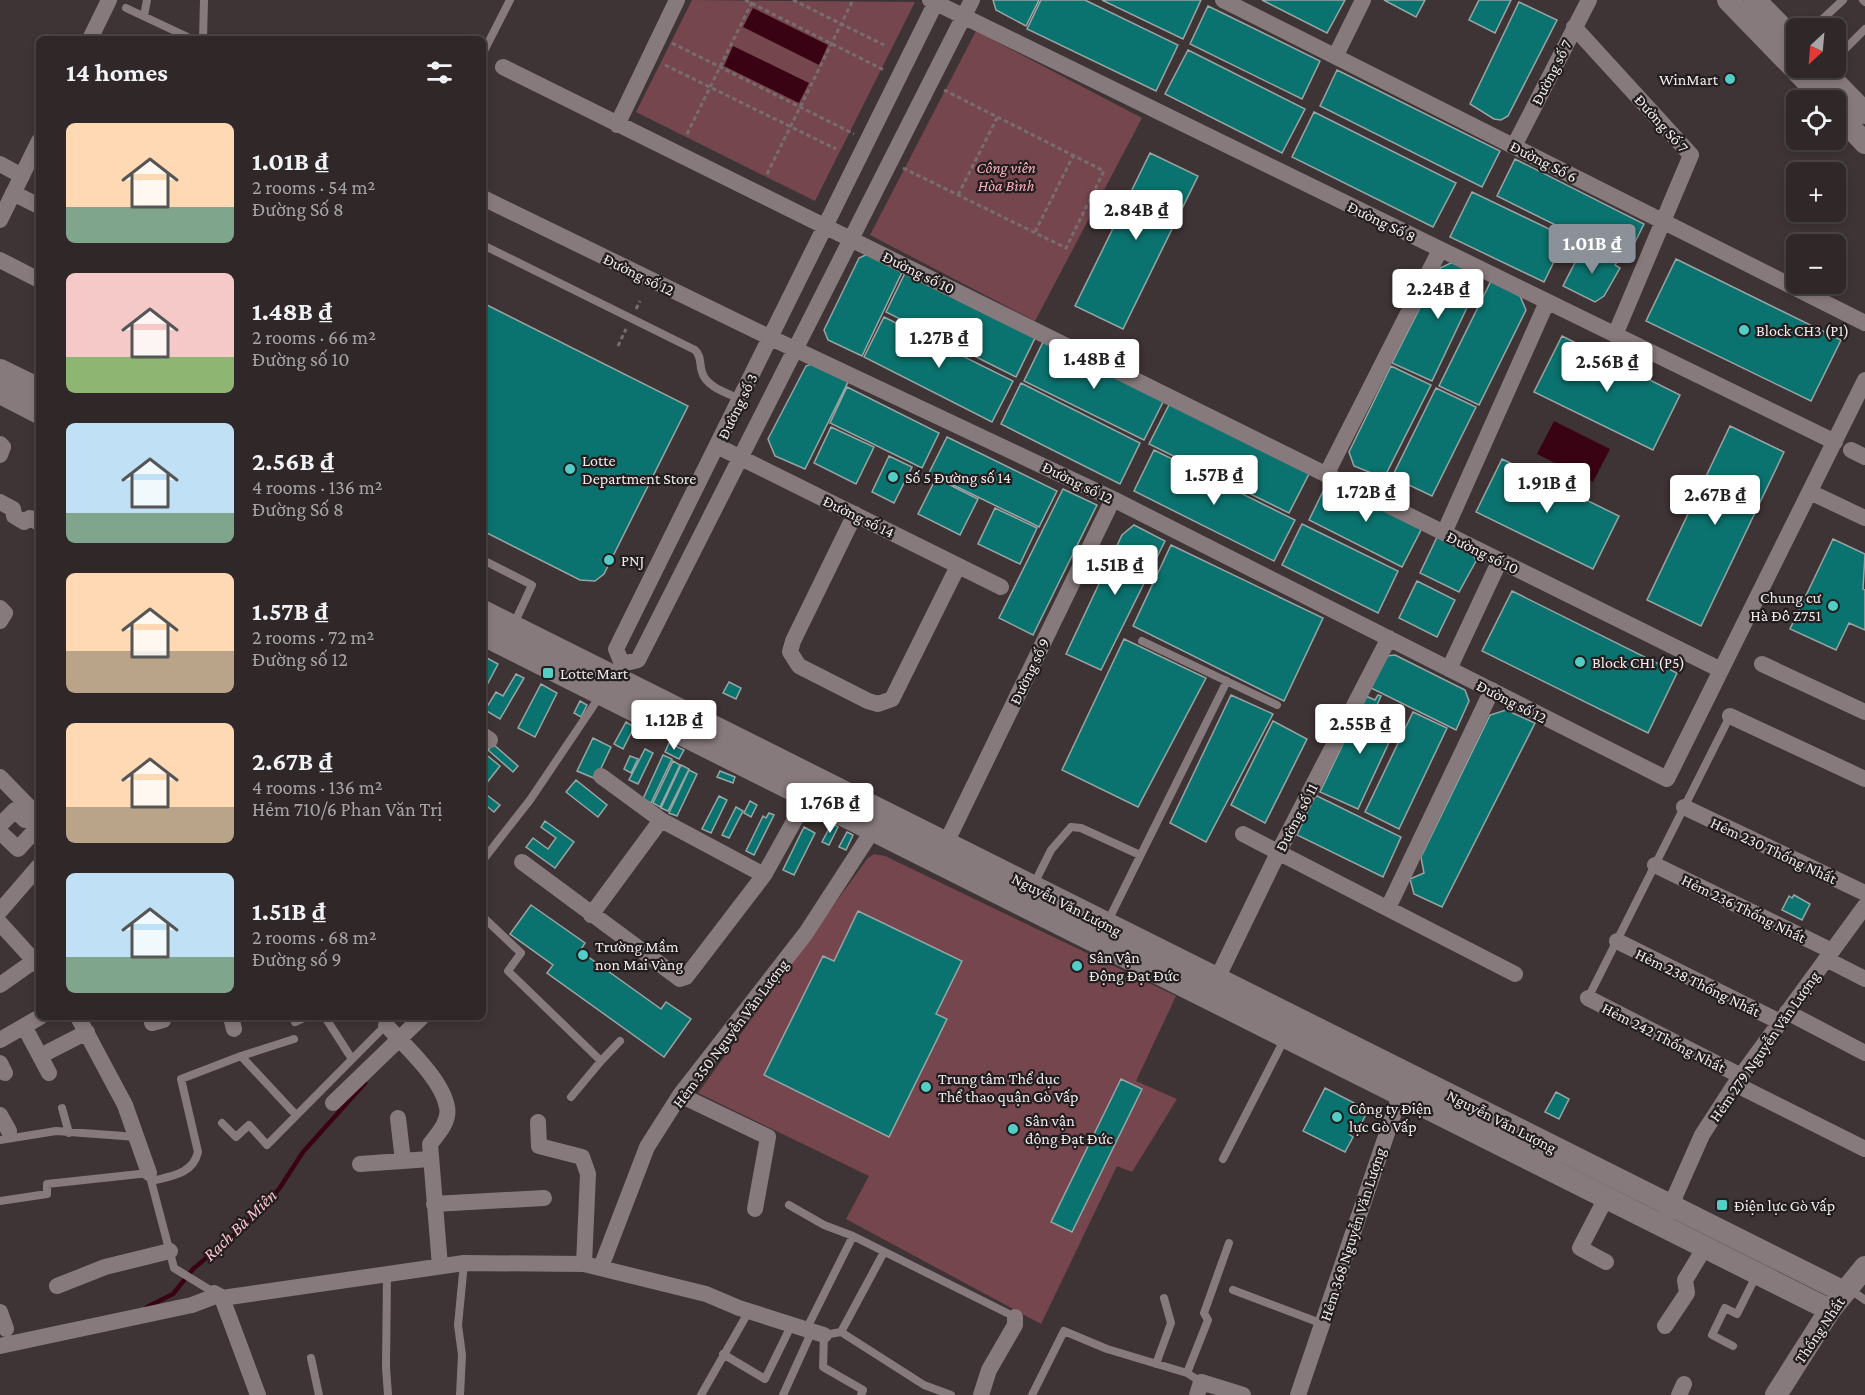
<!DOCTYPE html>
<meta charset="utf-8">
<style>
:root{--surface:#2f2728;--page:#372f30;--text:#f1f3f6;--muted:#a7a5a8;--line:#4a4445;--accent:#8c9099}
body{margin:0;font-family:"Crimson Pro",serif;background:var(--page);color:var(--text);height:100vh;display:flex;flex-direction:column;font-size:22px;white-space:nowrap}
*{box-sizing:border-box;margin:0}
p{font-size:20px;color:var(--muted)}
.icon{flex:none;width:33px;height:33px;fill:none;stroke:currentColor;stroke-width:2;stroke-linecap:round;stroke-linejoin:round}
.map{position:relative;flex:1;overflow:hidden}
.side{position:absolute;left:36px;top:36px;width:450px;height:984px;display:flex;flex-direction:column;background:var(--surface);border-radius:9px;box-shadow:0 3px 9px #0003,0 0 0 2px var(--line)}
.side>*{flex:none}
.needle{width:39px;rotate:206deg}
.fabs{position:absolute;left:1786px;top:18px;display:grid;gap:12px}
.fabs a{display:grid;place-items:center;width:60px;height:60px;border-radius:9px;background:var(--surface);box-shadow:0 3px 9px #0003,0 0 0 2px var(--line);font-size:30px}
.price{position:absolute;translate:-50% -51px;padding:0 14px;border-radius:6px;background:#fff;color:#222;font-size:20px;line-height:39px;filter:drop-shadow(0 2px 3px #0008)}
.price::after{content:'';position:absolute;left:50%;top:36px;width:18px;height:14px;margin-left:-9px;background:inherit;clip-path:polygon(0 0,100% 0,50% 100%)}
.price.current{background:var(--accent);color:#fff}
ul{padding:0;list-style:none}
li{display:flex;align-items:center;gap:18px;height:150px;padding:0 30px}
li span{display:grid;place-items:center;flex:none;width:168px;height:120px;border-radius:9px;color:#555}
li>.icon{margin-inline-start:auto}
span .icon{width:72px;height:72px;fill:#fffc;stroke-width:1}
li b{font-size:26px}
h2{display:flex;justify-content:space-between;align-items:center;height:72px;padding:0 30px;font-size:26px}
.map>svg:first-child{display:block}
.green{fill:#76464f}
.water{fill:#3a0314}
.lines{fill:none;stroke-linecap:round;stroke-linejoin:round}
.stream{stroke:#3a0314;stroke-width:4.5}
.building{fill:#0b736f;stroke:#97a5a4;stroke-width:1.5}
.path{stroke:#776d6e;stroke-width:3;stroke-dasharray:4.5 3;stroke-linecap:butt}
.lane{stroke:#877a7c;stroke-width:8}
.street{stroke:#877a7c;stroke-width:16}
.secondary{stroke:#877a7c;stroke-width:22}
.poi-dot{fill:#54cdc7;stroke:#221d1e;stroke-width:2}
.labels{text-anchor:middle;stroke-width:4.5;stroke-linejoin:round;paint-order:stroke}
.street-label{font-size:16px;fill:#f2eaeb;stroke:#221d1e}
.poi-label{font-size:16px;fill:#f2eaeb;stroke:#221d1e;text-anchor:start}
.park-label{font-size:16px;font-style:italic;fill:#fdb0bd;stroke:#221d1e}
.water-label{font-size:18px;font-style:italic;fill:#fcc1ca;stroke:#221d1e}
</style>
<div class="map">
<svg width="1865" height="1395" viewBox="0 0 1865 1395">
<rect width="100%" height="100%" fill="#3f3435"/>
<path class="green" d="M692,0L915,2L815,201L636,112Z
M976,31L1142,118L1035,321L870,235Z
M874,854L885,856L1176,996L1136,1081L1177,1099L1132,1172L1117,1166L1041,1324L846,1219L869,1176L698,1093L867,859Z"/>
<path class="water" d="M753,8L828,45L819,65L743,27Z
M733,46L809,83L799,103L724,66Z
M1554,421L1610,449L1593,482L1537,454Z"/>
<g class="lines">
<path class="stream" d="M147,1307L173,1294L193,1269L242,1228L279,1189L303,1152L365,1083"/>
</g>
<path class="building" d="M993,0H1039L1026,26L996,10Z
M1041,0H1085L1178,45L1156,91L1027,29Z
M1102,0H1201L1183,39Z
M1262,0H1345L1327,33Z
M1384,0H1425L1416,17Z
M1479,0H1511L1495,33L1469,20Z
M1519,2L1557,20L1508,116L1501,120L1494,119L1470,104Z
M1208,6L1320,61L1302,99L1190,44Z
M1188,50L1305,109L1282,153L1165,94Z
M1337,70L1500,151L1482,187L1320,106Z
M1314,112L1456,183L1433,227L1292,157Z
M1150,153L1198,176L1123,329L1075,306Z
M1515,159L1644,224L1626,260L1497,196Z
M1472,192L1566,237L1544,282L1450,237Z
M1584,245L1617,262L1615,265L1620,268L1604,296L1595,302L1563,286Z
M872,252L904,268L862,356L828,340L824,330L859,258Z
M1676,259L1841,340L1811,401L1646,321Z
M1455,261L1482,276L1432,381L1392,363L1440,268Z
M906,271L1036,336L1016,377L886,312Z
M1491,281L1520,296L1526,310L1479,405L1439,386Z
M483,303L688,406L604,574L595,581L580,580L483,531Z
M884,317L1013,381L992,422L864,357Z
M1562,336L1680,395L1653,450L1534,392Z
M1044,340L1164,400L1144,440L1024,381Z
M817,362L850,378L805,469L775,456L768,439L806,366Z
M1391,366L1431,385L1384,478L1354,466L1349,452Z
M1021,383L1140,443L1120,484L1001,424Z
M847,387L939,433L922,468L830,423Z
M1436,388L1476,407L1432,496L1392,477Z
M1170,403L1310,472L1289,513L1149,444Z
M1730,426L1784,452L1701,626L1647,600Z
M831,427L874,447L856,484L814,463Z
M947,437L1057,491L1039,527L929,473Z
M1154,450L1295,520L1274,561L1134,491Z
M889,456L912,467L894,503L872,492Z
M1502,459L1619,516L1593,569L1476,512Z
M936,478L978,499L960,535L918,514Z
M1329,479L1423,526L1402,567L1309,520Z
M1063,489L1097,505L1033,635L999,618Z
M995,508L1037,528L1020,564L978,544Z
M1302,524L1398,571L1378,613L1282,565Z
M1134,525L1165,541L1101,670L1066,654L1122,535Z
M1439,533L1471,550L1476,561L1459,592L1420,573Z
M1833,539L1865,554L1863,589L1865,590V630L1849,623L1836,650L1790,629Z
M1171,545L1323,618L1284,701L1133,626Z
M1417,581L1455,600L1437,637L1399,618Z
M1512,591L1677,673L1648,733L1482,651Z
M1124,639L1206,678L1138,807L1062,770Z
M1395,655L1465,690L1469,701L1456,730L1367,686L1386,656Z
M487,658L498,664L487,685L483,683V666Z
M516,674L524,678L500,719L485,710L496,692L503,696Z
M729,682L741,688L736,699L723,693Z
M541,684L557,693L535,737L518,728Z
M1231,695L1273,714L1206,842L1170,823Z
M1378,695L1381,696L1374,712L1398,723L1358,809L1320,792L1366,696L1375,700Z
M580,701L587,705L581,717L574,713Z
M1506,710L1535,723L1442,907L1414,894L1410,879L1424,873L1421,857L1490,715Z
M1413,712L1447,728L1399,829L1365,812Z
M1273,721L1307,739L1265,823L1231,805Z
M626,722L634,727L623,749L614,744Z
M593,738L611,747L596,779L577,771Z
M669,743L684,750L679,759L665,752Z
M493,744L518,766L513,772L488,750Z
M645,749L653,753L638,784L629,780Z
M483,752L500,766L485,785L483,783Z
M663,755L672,759L651,803L643,799Z
M630,756L638,759L631,773L624,769Z
M673,761L680,765L660,807L653,803Z
M681,765L689,769L668,811L661,808Z
M689,770L697,774L677,816L669,813Z
M720,771L735,777L733,783L717,777Z
M576,780L607,805L598,817L566,792Z
M483,792L500,805L494,812L483,803Z
M1315,795L1401,837L1383,877L1297,835Z
M719,796L727,800L711,833L702,829Z
M750,801L757,805L751,817L744,813Z
M736,807L743,811L729,838L722,835Z
M769,813L774,815L754,855L746,851L763,816L766,818Z
M545,821L574,842L555,868L526,847L533,838L548,849L556,838L541,827Z
M832,823L838,827L829,845L822,842Z
M804,827L815,833L794,875L783,870Z
M847,832L853,835L846,850L839,847Z
M1794,895L1810,904L1802,920L1782,910L1789,896L1792,898Z
M531,905L585,943L580,951L661,1009L666,1002L691,1019L664,1057L547,973L553,965L510,934Z
M858,911L962,961L936,1014L947,1019L889,1137L764,1075L823,956L834,961Z
M1121,1079L1142,1089L1072,1232L1051,1222Z
M1325,1088L1368,1110L1359,1128L1354,1125L1349,1134L1353,1137L1345,1152L1303,1131Z
M1556,1092L1569,1099L1559,1119L1545,1112Z"/>
<g class="lines">
<path class="path" d="M745,0L884,70
M793,0L886,46
M672,43L854,134
M665,65L836,149
M687,134L753,0
M903,168L1066,248L1104,171L944,90
M767,174L853,0
M958,195L997,118
M1035,232L1073,156
M636,309L640,301
M618,346L626,329"/>
<path class="lane" d="M1863,0L1865,2
M126,8L192,39
M144,16L147,0
M1813,28L1843,0
M203,39L204,0
M483,53L510,0
M1836,58L1865,29
M483,245L695,350C702,357 699,363 702,372C706,387 727,393 740,399
M483,560L532,585L513,626
M1142,641L1277,705
M483,860L530,800L596,702L602,698
M1033,886L1051,850L1071,827L1081,828L1140,855
M483,917L521,953L508,971L601,1061L571,1097
M1107,923L1227,681
M1588,998L1730,716
M325,1017L352,1059
M295,1022L306,1017
M241,1056L294,1039
M601,1061L620,1041
M62,1108L69,1133
M222,1123L236,1137L249,1125L267,1145L394,1017
M0,1140L56,1131L137,1137
M1223,1159L1285,1038
M152,1181C171,1176 193,1174 198,1152L181,1079L241,1056L296,1115
M0,1201L47,1194V1184L149,1173L174,1268L210,1290
M789,1205L824,1225L853,1236
M387,1274L386,1367L388,1395
M1848,1288L1865,1300
M1233,1290L1323,1324
M807,1328L853,1236L1015,1317
M841,1332L884,1252
M1733,1346L1712,1335L1725,1308L1737,1314L1757,1274
M723,1354L765,1379L792,1324
M311,1358L319,1395
M1156,1364L1171,1323L1164,1298
M1201,1382L1187,1373L1208,1320L1204,1313L1229,1243
M460,1395L462,1355L458,1325L464,1263
M701,1395L749,1311
M783,1395L812,1331
M861,1395L863,1390L823,1367L824,1335L841,1332L924,1385L951,1395
M1032,1395L1064,1331L1107,1349L1187,1373"/>
<path class="street" d="M930,0L1835,442
M1223,0L1865,323
M1574,27L1691,155L1615,335
M90,39L109,0
M1336,55L1363,0
M503,67L1721,670
M617,125L677,0
M1514,146L1589,0
M0,164L22,176
M13,193L39,206
M483,198L769,337L1113,499L1667,779L1865,380
M0,220L39,141
M0,260L39,280
M0,444L3,447L0,455
M717,446L1001,587
M1851,450L1865,457
M1326,475L1440,250
M1810,492L1865,518
M0,502L13,509L14,516L24,522L30,518L39,523
M855,514L793,641L790,652L799,666L868,701L878,704L892,699L958,566
M1444,533L1547,302
M0,608L5,613L0,621
M622,664L638,660L972,0
M622,664L616,649L937,0
M1762,664L1865,712
M1449,669L1500,560
M1730,716L1865,779
M483,735L490,740
M601,776L661,820
M0,777L39,817
M1684,807L1865,893
M0,825L15,810L25,820L33,811
M0,832L18,849L39,826
M1243,834L1515,974
M946,843L1113,499
M522,862L680,979L686,977L764,875L807,798
M1655,865L1832,951
M1388,908L1492,690
M0,911L39,866
M591,915L661,820L764,875
M0,923L39,966
M1617,941L1780,1022
M1826,959L1865,979
M0,985L34,961
M1213,987L1279,851L1389,638
M1588,998L1741,1076
M1787,1012L1865,1053
M78,1017L125,1105L149,1173
M231,1017L234,1029
M152,1023L163,1020V1017
M386,1025C405,1046 442,1079 447,1107C450,1121 438,1134 430,1144L440,1266
M24,1026L49,1073
M0,1040L40,1017
M48,1052L87,1032
M0,1063L5,1073
M1735,1084L1865,1149
M680,1095L768,1137L755,1209
M333,1103L422,1017
M0,1115L9,1131
M398,1118L403,1161
M538,1122L539,1146L582,1157L588,1174L584,1264
M360,1164L430,1159
M434,1204L544,1198
M1667,1214L1702,1135L1735,1084L1865,906
M1606,1262L1580,1248L1606,1198
M601,1267L647,1147L680,1095L806,933L878,822
M57,1286L105,1267L170,1251
M214,1293L222,1298L258,1395
M222,1298L464,1263L584,1264L706,1294L739,1308L824,1335
M0,1312L6,1329
M1665,1326L1687,1293L1685,1280L1705,1247
M0,1346L192,1305L218,1295
M981,1395L989,1370L1015,1325V1317
M1197,1395L1201,1382L1243,1395
M1298,1395L1403,1086
M1679,1395L1684,1384"/>
<path class="secondary" d="M1728,0L1825,100
M1755,0L1797,43
M1821,68L1865,113
M1836,112L1865,143
M0,370L39,389
M0,393L39,413
M483,611L1844,1292
M483,635L1830,1310
M1776,1395L1830,1310L1865,1267"/>
</g>
<g class="poi-dot">
<circle cx="1730" cy="79" r="6"/>
<circle cx="1744" cy="330" r="6"/>
<circle cx="570" cy="469" r="6"/>
<circle cx="893" cy="477" r="6"/>
<circle cx="609" cy="560" r="6"/>
<circle cx="1833" cy="606" r="6"/>
<circle cx="1580" cy="662" r="6"/>
<rect x="542" y="667" width="12" height="12" rx="3"/>
<circle cx="583" cy="955" r="6"/>
<circle cx="1077" cy="966" r="6"/>
<circle cx="926" cy="1087" r="6"/>
<circle cx="1337" cy="1117" r="6"/>
<circle cx="1013" cy="1129" r="6"/>
<rect x="1716" y="1199" width="12" height="12" rx="3"/>
</g>
<g class="labels">
<g class="street-label">
<text transform="translate(1551 72) rotate(-63)" y="6">Đường số 7</text>
<text transform="translate(1662 123) rotate(48)" y="6">Đường Số 7</text>
<text transform="translate(1544 161) rotate(27)" y="6">Đường Số 6</text>
<text transform="translate(1382 221) rotate(26)" y="6">Đường Số 8</text>
<text transform="translate(919 272) rotate(26)" y="6">Đường số 10</text>
<text transform="translate(639 274) rotate(26)" y="6">Đường số 12</text>
<text transform="translate(737 406) rotate(-64)" y="6">Đường số 3</text>
<text transform="translate(1078 482) rotate(26)" y="6">Đường số 12</text>
<text transform="translate(859 516) rotate(26)" y="6">Đường số 14</text>
<text transform="translate(1483 552) rotate(26)" y="6">Đường số 10</text>
<text transform="translate(1029 671) rotate(-64)" y="6">Đường số 9</text>
<text transform="translate(1512 701) rotate(27)" y="6">Đường số 12</text>
<text transform="translate(1296 817) rotate(-63)" y="6">Đường số 11</text>
<text transform="translate(1774 850) rotate(25)" y="6">Hẻm 230 Thống Nhất</text>
<text transform="translate(1067 904) rotate(27)" y="6">Nguyễn Văn Lượng</text>
<text transform="translate(1744 908) rotate(26)" y="6">Hẻm 236 Thống Nhất</text>
<text transform="translate(1698 982) rotate(26)" y="6">Hẻm 238 Thống Nhất</text>
<text transform="translate(730 1033) rotate(-53)" y="6">Hẻm 350 Nguyễn Văn Lượng</text>
<text transform="translate(1664 1037) rotate(27)" y="6">Hẻm 242 Thống Nhất</text>
<text transform="translate(1764 1046) rotate(-55)" y="6">Hẻm 279 Nguyễn Văn Lượng</text>
<text transform="translate(1502 1121) rotate(27)" y="6">Nguyễn Văn Lượng</text>
<text transform="translate(1352 1234) rotate(-72)" y="6">Hẻm 368 Nguyễn Văn Lượng</text>
<text transform="translate(1819 1330) rotate(-56)" y="6">Thống Nhất</text>
</g>
<g class="poi-label">
<text x="1718" y="85" text-anchor="end">WinMart</text>
<text x="1756" y="336">Block CH3 (P1)</text>
<text x="582" y="466">Lotte<tspan x="582" dy="18">Department Store</tspan></text>
<text x="905" y="483">Số 5 Đường số 14</text>
<text x="621" y="566">PNJ</text>
<text x="1821" y="603" text-anchor="end">Chung cư<tspan x="1821" dy="18">Hà Đô Z751</tspan></text>
<text x="1592" y="668">Block CH1 (P5)</text>
<text x="560" y="679">Lotte Mart</text>
<text x="595" y="952">Trường Mầm<tspan x="595" dy="18">non Mai Vàng</tspan></text>
<text x="1089" y="963">Sân Vận<tspan x="1089" dy="18">Động Đạt Đức</tspan></text>
<text x="938" y="1084">Trung tâm Thể dục<tspan x="938" dy="18">Thể thao quận Gò Vấp</tspan></text>
<text x="1349" y="1114">Công ty Điện<tspan x="1349" dy="18">lực Gò Vấp</tspan></text>
<text x="1025" y="1126">Sân vận<tspan x="1025" dy="18">động Đạt Đức</tspan></text>
<text x="1734" y="1211">Điện lực Gò Vấp</text>
</g>
<g class="park-label">
<text x="1006" y="173">Công viên<tspan x="1006" dy="18">Hòa Bình</tspan></text>
</g>
<g class="water-label">
<text transform="translate(240 1225) rotate(-44)" y="6">Rạch Bà Miên</text>
</g>
</g>
</svg>
<div class="fabs">
<a><svg class="needle" viewBox="-14 -14 28 28"><path d="M0-13l5 13h-10z" fill="#e53935"/><path d="M0 13l5-13h-10z" fill="#a7a5a8"/></svg></a>
<a><svg class="icon" aria-label="locate" viewBox="0 0 24 24"><circle cx="12" cy="12" r="6"/><path d="M12 2v4M12 18v4M2 12h4M18 12h4"/></svg></a>
<a>+</a>
<a>−</a>
</div>
<b class="price" style="left:1136px;top:241px">2.84B ₫</b>
<b class="price current" style="left:1592px;top:275px">1.01B ₫</b>
<b class="price" style="left:1438px;top:320px">2.24B ₫</b>
<b class="price" style="left:939px;top:369px">1.27B ₫</b>
<b class="price" style="left:1094px;top:390px">1.48B ₫</b>
<b class="price" style="left:1607px;top:393px">2.56B ₫</b>
<b class="price" style="left:1214px;top:506px">1.57B ₫</b>
<b class="price" style="left:1547px;top:514px">1.91B ₫</b>
<b class="price" style="left:1366px;top:523px">1.72B ₫</b>
<b class="price" style="left:1715px;top:526px">2.67B ₫</b>
<b class="price" style="left:1115px;top:596px">1.51B ₫</b>
<b class="price" style="left:674px;top:751px">1.12B ₫</b>
<b class="price" style="left:1360px;top:755px">2.55B ₫</b>
<b class="price" style="left:830px;top:834px">1.76B ₫</b>
<section class="side">
<h2>14 homes<svg class="icon" aria-label="filters" viewBox="0 0 24 24"><path d="M4 7h16M4 17h16"/><circle cx="9" cy="7" r="2"/><circle cx="15" cy="17" r="2"/></svg></h2>
<ul>
<li><span style="background:linear-gradient(#ffd9b3 70%,#7fa58c 0)"><svg class="icon" aria-label="home" viewBox="0 0 24 24"><path d="M3 11l9-7 9 7M6 9v11h12V9"/></svg></span><div><b>1.01B ₫</b><p>2 rooms · 54 m²</p><p>Đường Số 8</p></div></li>
<li><span style="background:linear-gradient(#f6c9c9 70%,#8fb573 0)"><svg class="icon" aria-label="home" viewBox="0 0 24 24"><path d="M3 11l9-7 9 7M6 9v11h12V9"/></svg></span><div><b>1.48B ₫</b><p>2 rooms · 66 m²</p><p>Đường số 10</p></div></li>
<li><span style="background:linear-gradient(#bfe0f5 75%,#7fa58c 0)"><svg class="icon" aria-label="home" viewBox="0 0 24 24"><path d="M3 11l9-7 9 7M6 9v11h12V9"/></svg></span><div><b>2.56B ₫</b><p>4 rooms · 136 m²</p><p>Đường Số 8</p></div></li>
<li><span style="background:linear-gradient(#ffd9b3 65%,#b9a48a 0)"><svg class="icon" aria-label="home" viewBox="0 0 24 24"><path d="M3 11l9-7 9 7M6 9v11h12V9"/></svg></span><div><b>1.57B ₫</b><p>2 rooms · 72 m²</p><p>Đường số 12</p></div></li>
<li><span style="background:linear-gradient(#ffd9b3 70%,#b9a48a 0)"><svg class="icon" aria-label="home" viewBox="0 0 24 24"><path d="M3 11l9-7 9 7M6 9v11h12V9"/></svg></span><div><b>2.67B ₫</b><p>4 rooms · 136 m²</p><p>Hẻm 710/6 Phan Văn Trị</p></div></li>
<li><span style="background:linear-gradient(#bfe0f5 70%,#7fa58c 0)"><svg class="icon" aria-label="home" viewBox="0 0 24 24"><path d="M3 11l9-7 9 7M6 9v11h12V9"/></svg></span><div><b>1.51B ₫</b><p>2 rooms · 68 m²</p><p>Đường số 9</p></div></li>
</ul>
</section>
</div>
